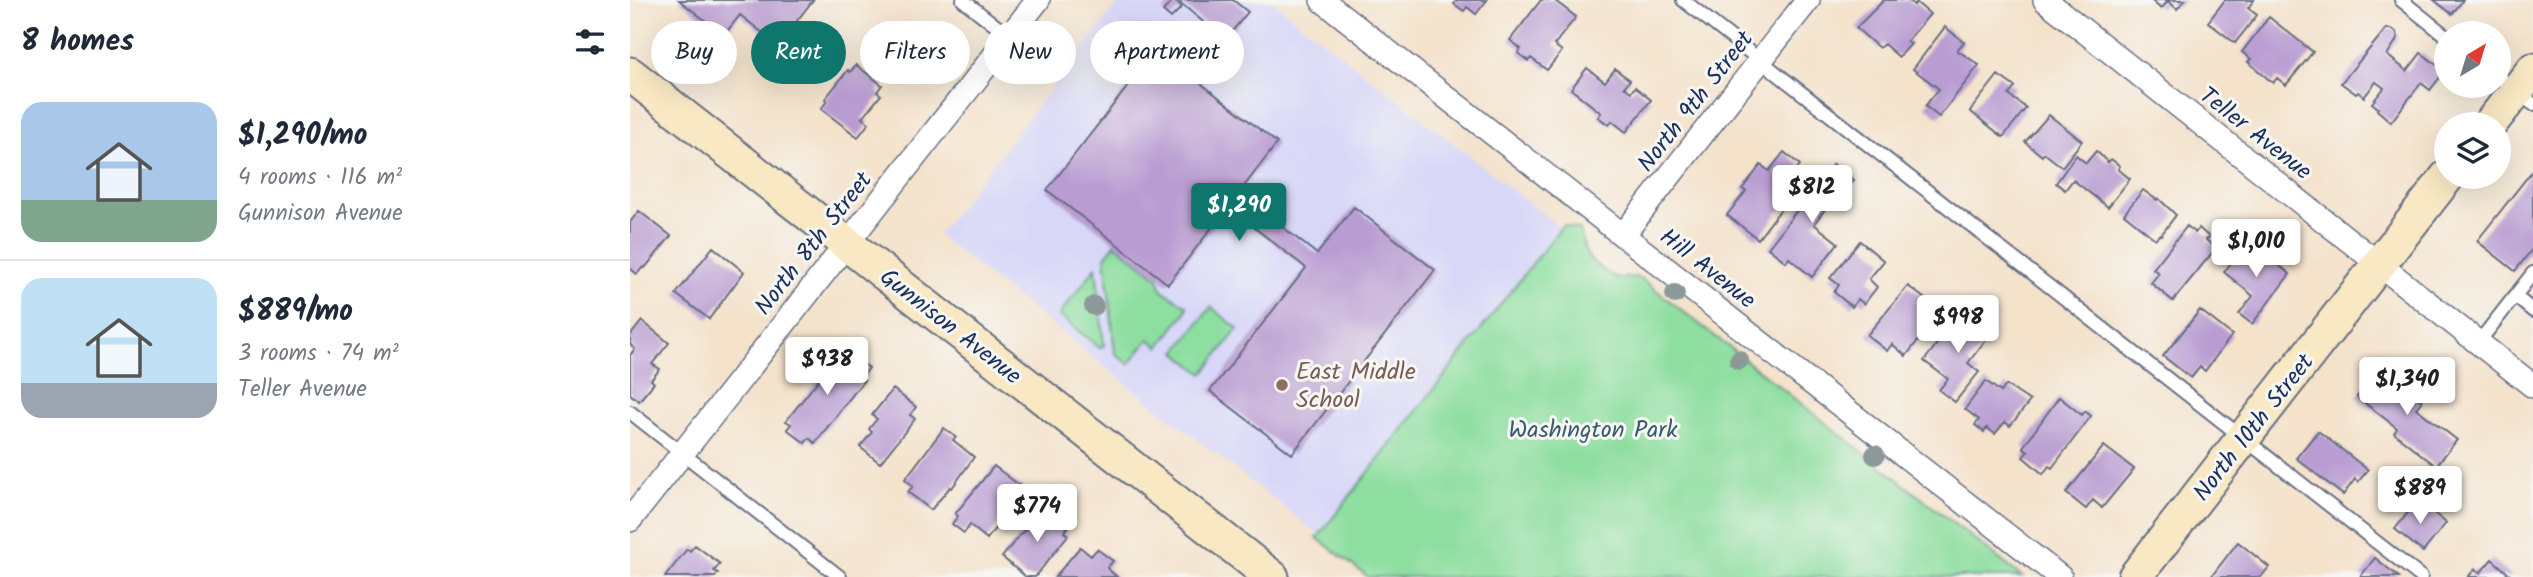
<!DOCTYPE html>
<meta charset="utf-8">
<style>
:root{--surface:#fff;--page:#f6f6f7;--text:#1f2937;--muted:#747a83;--line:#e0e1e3;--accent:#0f766e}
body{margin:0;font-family:Kalam,sans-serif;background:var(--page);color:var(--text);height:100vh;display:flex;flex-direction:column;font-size:26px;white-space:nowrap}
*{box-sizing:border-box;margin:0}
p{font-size:23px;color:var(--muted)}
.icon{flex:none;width:38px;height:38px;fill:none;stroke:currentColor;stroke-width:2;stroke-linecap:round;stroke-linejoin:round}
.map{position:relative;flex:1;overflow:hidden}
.details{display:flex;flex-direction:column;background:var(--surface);width:630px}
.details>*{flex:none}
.top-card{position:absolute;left:21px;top:21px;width:665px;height:63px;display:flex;gap:14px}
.needle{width:46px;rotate:38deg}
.buttons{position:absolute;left:1804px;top:21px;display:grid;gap:14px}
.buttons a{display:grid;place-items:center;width:77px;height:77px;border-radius:50%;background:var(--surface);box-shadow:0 7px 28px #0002;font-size:35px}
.price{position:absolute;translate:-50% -60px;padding:0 16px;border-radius:7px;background:#fff;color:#222;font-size:23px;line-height:46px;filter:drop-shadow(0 2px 4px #0008)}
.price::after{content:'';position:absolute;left:50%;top:42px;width:21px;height:16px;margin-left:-10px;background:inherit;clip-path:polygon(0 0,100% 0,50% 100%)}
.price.active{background:var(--accent);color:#fff}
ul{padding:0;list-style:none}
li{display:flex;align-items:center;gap:21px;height:175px;padding:0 21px}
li+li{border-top:2px solid var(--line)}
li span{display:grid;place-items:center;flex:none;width:196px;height:140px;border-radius:21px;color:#555}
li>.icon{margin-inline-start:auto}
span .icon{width:84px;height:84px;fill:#fffc;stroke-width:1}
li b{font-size:30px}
h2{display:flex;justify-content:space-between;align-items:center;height:84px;padding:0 21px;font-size:30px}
.pill{padding:0 24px;border-radius:32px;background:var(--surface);box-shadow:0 7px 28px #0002;font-size:24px;line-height:63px}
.pill.active{background:var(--accent);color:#fff}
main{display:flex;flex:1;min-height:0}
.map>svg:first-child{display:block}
.built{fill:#d8d7f8}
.green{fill:#8dde9f;stroke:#54867e;stroke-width:2}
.building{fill:#b99cd2}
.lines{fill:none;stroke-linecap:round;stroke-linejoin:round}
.lane-casing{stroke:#676e84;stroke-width:16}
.street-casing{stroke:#676e84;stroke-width:26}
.secondary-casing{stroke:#676e84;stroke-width:37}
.lane{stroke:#fff;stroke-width:12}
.street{stroke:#fff;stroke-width:23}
.secondary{stroke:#f8e8c3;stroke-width:33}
.tree{fill:#8d9898}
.education-dot{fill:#8d6e63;stroke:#f6f6f2;stroke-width:2.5}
.labels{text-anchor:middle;stroke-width:6;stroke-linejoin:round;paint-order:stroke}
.street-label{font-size:24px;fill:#1b2f5e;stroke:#f6f6f2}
.education-label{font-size:24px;fill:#785e54;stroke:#f6f6f2;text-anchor:start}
.park-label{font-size:24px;fill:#385b6e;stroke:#f6f6f2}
</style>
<main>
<section class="details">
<h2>8 homes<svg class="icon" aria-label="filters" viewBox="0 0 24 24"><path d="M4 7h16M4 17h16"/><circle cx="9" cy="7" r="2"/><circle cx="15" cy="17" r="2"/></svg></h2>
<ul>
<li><span style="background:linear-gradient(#a9c7e8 70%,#7fa58c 0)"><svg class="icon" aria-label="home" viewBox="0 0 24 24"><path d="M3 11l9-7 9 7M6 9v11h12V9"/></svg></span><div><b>$1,290/mo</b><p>4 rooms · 116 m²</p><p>Gunnison Avenue</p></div></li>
<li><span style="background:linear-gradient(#bfe0f5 75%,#9aa5b1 0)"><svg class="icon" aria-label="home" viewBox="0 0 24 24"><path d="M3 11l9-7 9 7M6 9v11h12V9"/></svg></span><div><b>$889/mo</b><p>3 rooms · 74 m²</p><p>Teller Avenue</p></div></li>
</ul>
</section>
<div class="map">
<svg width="1903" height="577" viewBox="0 0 1903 577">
<rect width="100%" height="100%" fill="#f6f6f2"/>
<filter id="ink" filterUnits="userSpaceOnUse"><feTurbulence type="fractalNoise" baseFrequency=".0143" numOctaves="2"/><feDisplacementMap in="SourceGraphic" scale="14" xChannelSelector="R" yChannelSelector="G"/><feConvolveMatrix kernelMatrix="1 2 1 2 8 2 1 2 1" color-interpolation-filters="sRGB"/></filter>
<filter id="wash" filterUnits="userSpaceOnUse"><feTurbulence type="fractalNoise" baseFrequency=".00686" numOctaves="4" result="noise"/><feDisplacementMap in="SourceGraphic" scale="28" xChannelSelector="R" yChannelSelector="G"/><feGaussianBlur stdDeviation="1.57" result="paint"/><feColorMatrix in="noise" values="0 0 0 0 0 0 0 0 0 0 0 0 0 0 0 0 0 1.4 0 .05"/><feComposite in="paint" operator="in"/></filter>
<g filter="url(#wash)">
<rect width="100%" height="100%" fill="#f4e2cb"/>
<path class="built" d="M491,0H641L930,227L689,535L307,235Z"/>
<path class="green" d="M933,225L950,230C953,238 953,245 955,251C959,261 980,277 990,278C999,278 1003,275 1012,279L1392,577H738L687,538Z
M485,244L528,278L532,290L557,306L555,313L529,347L519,339L499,364L485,353L475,257Z
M466,267L474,346L470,348L429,315Z
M581,307L608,329L573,374L546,352Z"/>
<g id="blocks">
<path class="building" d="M49,0H183L148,45L110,15L94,35Z
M543,0L552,7L541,18L533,11Z
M547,0H603L618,12L595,40Z
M827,0H857L846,14L837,7L834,11L824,4Z
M911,0H924L946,17L924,45L932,51L917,70L901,58L898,61L888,53L891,49L880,40Z
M1254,0H1278L1284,5L1286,2L1300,14L1277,41L1281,44L1269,57L1254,44L1249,48L1226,28Z
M1521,0H1555L1547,9L1538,1L1531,9Z
M1595,0H1624L1618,8L1627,15L1605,43L1578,22Z
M1804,0H1833L1822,14Z
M1639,17L1683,52L1656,85L1647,78L1643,83L1618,62L1621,59L1612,52Z
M1315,27L1334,42L1327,50L1349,65L1309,117L1295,106L1309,89L1283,69Z
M1756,29H1762L1767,33L1768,38L1757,55L1777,71L1791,53L1815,71L1800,90L1791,83L1761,122L1747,110L1748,108L1742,103L1754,88L1746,82L1734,97L1728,92L1726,94L1711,83Z
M527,49L647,143L609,193L687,254L724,207L805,270L662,454L580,391L676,268L598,207L538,284L417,190Z
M226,65L252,85L247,92L251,95L232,118L239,123L228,137L191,109L197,101L195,99L218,70L220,72Z
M957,68L975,82L985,69L1000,80L994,87L1001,92L1005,87L1021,100L996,132L982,121L979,125L968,117L971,113L941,89Z
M1368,75L1385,87L1379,95L1396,108L1373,137L1340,111Z
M1419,115L1452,141L1432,167L1414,153L1412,156L1395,142Z
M1466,151L1478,162L1481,159L1490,166L1488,169L1500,179L1478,207L1443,180L1435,190L1426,183L1446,155L1456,163Z
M1154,152L1170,165L1155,184L1164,192L1128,239L1097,215L1116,191L1112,189L1131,165L1139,171Z
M1203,164L1224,180L1206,203L1202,200L1184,224L1208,243L1182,277L1159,258L1156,262L1138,248Z
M1903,170V248L1885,271L1847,241Z
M1513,190L1527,200L1528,198L1546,215L1531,235L1530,234L1525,239L1494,214Z
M9,211L41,236L15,268L13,267L7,274L0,268V222Z
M1557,226L1565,233L1569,228L1579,237L1576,240L1586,248L1543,301L1521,283L1529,273L1523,269Z
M1230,241L1254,261L1239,279L1247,287L1234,304L1228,299L1222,307L1204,292L1209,285L1200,278Z
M1618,241L1660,274L1622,324L1609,314L1623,296L1594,272Z
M83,247L114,272L79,319L46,294Z
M1278,286L1311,311L1276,356L1262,344L1257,351L1237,335Z
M1570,310L1602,335L1575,371L1570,367L1561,378L1533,356Z
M1332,311L1361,333L1338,363L1349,372L1325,402L1309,390L1318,379L1294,361Z
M12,321L39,343L22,364L30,369L21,380L24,383L9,401L0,394V355L5,349L0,344V336Z
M214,348L239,368L232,378L234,380L185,443L179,438L175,443L157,429L161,424L156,421Z
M1750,368L1792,401L1786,408L1827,440L1806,466L1764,433L1767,428L1727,397Z
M1356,381L1371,392L1376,385L1400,401L1380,426L1375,422L1365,434L1357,428L1354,432L1345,425L1349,420L1335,409Z
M263,389L286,407L280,415L285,419L250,463L230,447L242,432L239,429L247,419L242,415Z
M1429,397L1452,415L1455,411L1461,416L1422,468L1419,466L1413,474L1393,457L1398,451L1393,447Z
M314,428L326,437L323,440L344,457L322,488L320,487L301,510L278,492L283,486L275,479Z
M1688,431L1738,470L1728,482L1725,479L1713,495L1666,458Z
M1474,446L1504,469L1472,508L1463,500L1456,509L1436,493Z
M364,466L393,488L391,494L357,539L340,525L334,533L322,524L328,516L325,514Z
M1788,500L1816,523L1793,552L1765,529Z
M417,509L439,526L434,532L438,535L405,577H396L372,557L410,511L413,514Z
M1608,542L1639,567L1631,577H1581Z
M65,545L90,564L84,571L88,573L85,577H35L57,549L60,551Z
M450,547L461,556L467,549L483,561L477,568L487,577H425Z
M1745,558L1769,577H1730Z
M1862,559L1882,577H1838L1845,569L1850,573Z"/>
</g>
</g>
<g filter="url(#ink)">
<use href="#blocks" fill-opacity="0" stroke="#676e84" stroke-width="2"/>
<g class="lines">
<g class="lane-casing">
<path id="lane" d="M333,0L380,37
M1053,0L1791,577
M1771,0L1816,36
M1869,77L1903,104
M1885,296L1903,311
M1848,343L1903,273
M0,412L210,577"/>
</g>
<g class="street-casing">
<path id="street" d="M692,0L1430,577
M1415,0L1903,386
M993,235L1178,0
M0,520L408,0"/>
</g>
<g class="secondary-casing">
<path id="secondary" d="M0,74L642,577
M1860,124L1903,70
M1505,577L1817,177"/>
</g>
<use href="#lane" class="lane"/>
<use href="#street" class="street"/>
<use href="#secondary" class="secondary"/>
</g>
<g class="tree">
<circle cx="1045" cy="294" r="10"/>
<circle cx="464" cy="306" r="10"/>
<circle cx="1109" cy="360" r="10"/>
<circle cx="1245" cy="455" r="10"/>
</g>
</g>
<circle class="education-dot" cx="652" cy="385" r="7"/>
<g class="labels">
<g class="street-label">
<text transform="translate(1065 101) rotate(-52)" y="8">North 9th Street</text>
<text transform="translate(1626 133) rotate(38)" y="8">Teller Avenue</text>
<text transform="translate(183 243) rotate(-52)" y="8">North 8th Street</text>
<text transform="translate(1078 268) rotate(38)" y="8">Hill Avenue</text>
<text transform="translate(321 326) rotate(38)" y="8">Gunnison Avenue</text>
<text transform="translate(1623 427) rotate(-52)" y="8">North 10th Street</text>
</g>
<g class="education-label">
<text x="666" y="379">East Middle<tspan x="666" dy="28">School</tspan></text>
</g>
<g class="park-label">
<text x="963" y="437">Washington Park</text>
</g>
</g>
</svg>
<div class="buttons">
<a><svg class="needle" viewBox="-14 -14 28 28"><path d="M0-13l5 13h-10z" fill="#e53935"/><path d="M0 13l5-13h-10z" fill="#747a83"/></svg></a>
<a><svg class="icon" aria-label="layers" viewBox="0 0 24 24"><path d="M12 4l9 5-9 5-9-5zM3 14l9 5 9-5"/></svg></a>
</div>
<b class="price" style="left:1182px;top:225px">$812</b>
<b class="price active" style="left:609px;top:243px">$1,290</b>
<b class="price" style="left:1626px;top:279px">$1,010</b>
<b class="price" style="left:1328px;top:355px">$998</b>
<b class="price" style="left:197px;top:397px">$938</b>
<b class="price" style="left:1777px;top:417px">$1,340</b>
<b class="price" style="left:1790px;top:526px">$889</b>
<b class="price" style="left:407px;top:544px">$774</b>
<div class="top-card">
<a class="pill">Buy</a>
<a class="pill active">Rent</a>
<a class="pill">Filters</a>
<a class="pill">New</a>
<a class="pill">Apartment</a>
</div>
</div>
</main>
